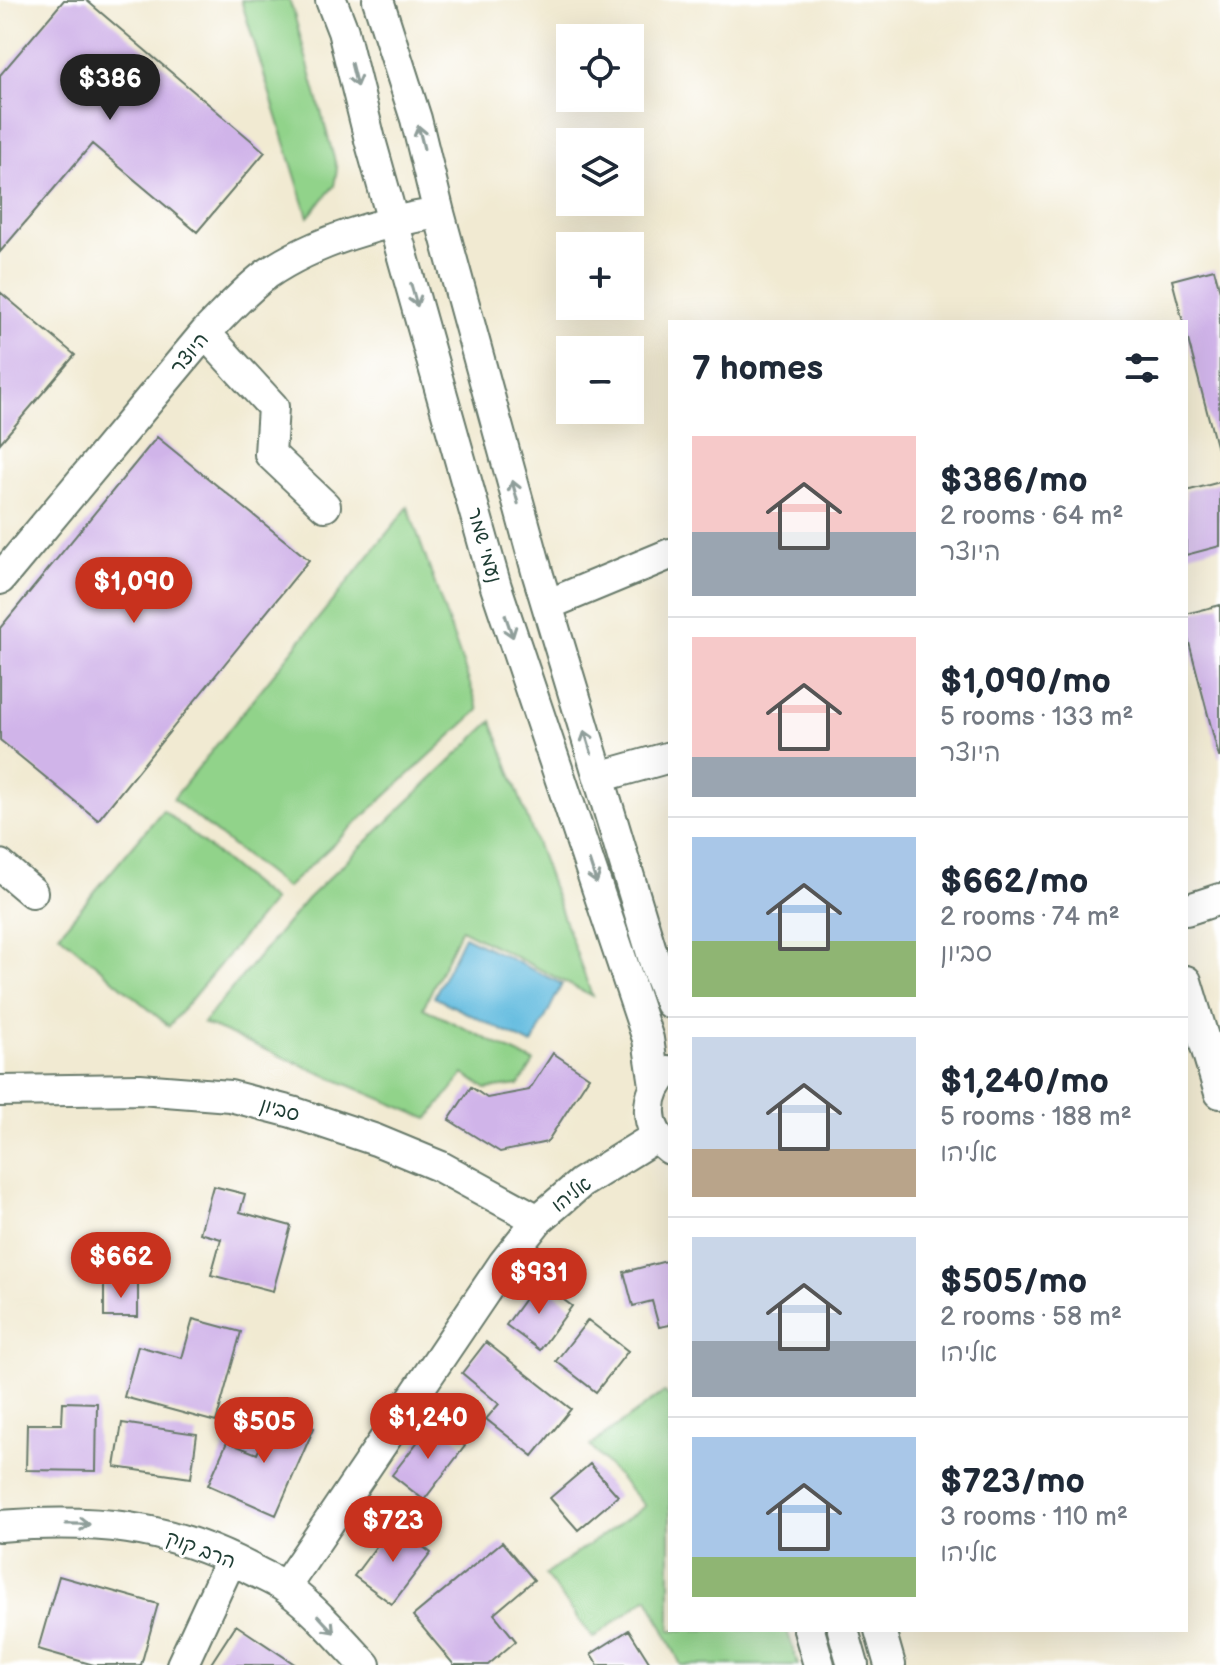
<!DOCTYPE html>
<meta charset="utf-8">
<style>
:root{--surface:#fff;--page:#f2f2f3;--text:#1f2937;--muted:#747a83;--line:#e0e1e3;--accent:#c8321e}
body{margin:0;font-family:"Balsamiq Sans","Playpen Sans Hebrew",sans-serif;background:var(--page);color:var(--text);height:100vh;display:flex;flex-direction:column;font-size:30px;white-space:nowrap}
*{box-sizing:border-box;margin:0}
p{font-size:26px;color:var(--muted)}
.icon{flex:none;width:44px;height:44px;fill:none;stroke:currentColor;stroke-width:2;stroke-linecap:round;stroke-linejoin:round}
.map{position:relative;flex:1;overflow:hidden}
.drawer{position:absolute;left:668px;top:320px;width:520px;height:1312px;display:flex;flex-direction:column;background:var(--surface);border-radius:0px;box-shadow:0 8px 32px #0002}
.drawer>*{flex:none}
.buttons{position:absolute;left:556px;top:24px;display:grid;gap:16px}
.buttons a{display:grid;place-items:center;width:88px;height:88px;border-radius:0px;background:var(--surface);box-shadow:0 8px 32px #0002;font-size:40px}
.price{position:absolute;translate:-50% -68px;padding:0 18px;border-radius:28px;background:var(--accent);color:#fff;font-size:26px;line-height:52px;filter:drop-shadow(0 2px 4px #0008)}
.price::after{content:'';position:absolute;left:50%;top:48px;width:24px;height:18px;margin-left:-12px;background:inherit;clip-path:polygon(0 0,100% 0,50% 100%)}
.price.on{background:#222;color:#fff}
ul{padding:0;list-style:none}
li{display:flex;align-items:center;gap:24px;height:200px;padding:0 24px}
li+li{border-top:2px solid var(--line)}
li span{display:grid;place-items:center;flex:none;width:224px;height:160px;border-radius:0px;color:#555}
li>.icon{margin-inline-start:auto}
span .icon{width:96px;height:96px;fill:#fffc;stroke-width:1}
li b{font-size:34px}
h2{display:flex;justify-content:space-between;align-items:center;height:96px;padding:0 24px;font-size:34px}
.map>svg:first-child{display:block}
.green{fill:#91d38a;stroke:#58885f;stroke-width:2}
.water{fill:#62bbdf;stroke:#407c8a;stroke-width:2}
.building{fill:#d0b4e9}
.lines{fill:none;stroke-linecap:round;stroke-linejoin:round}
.minor-casing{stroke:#687a6b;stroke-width:34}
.minor{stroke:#fff;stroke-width:30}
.oneway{stroke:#8f9e9a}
.labels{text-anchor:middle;stroke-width:6;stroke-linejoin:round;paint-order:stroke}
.street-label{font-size:20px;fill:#1f3d34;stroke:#fff}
</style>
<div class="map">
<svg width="1220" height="1665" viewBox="0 0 1220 1665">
<rect width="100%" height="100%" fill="#fff"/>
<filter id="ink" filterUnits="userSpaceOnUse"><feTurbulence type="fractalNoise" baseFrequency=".0125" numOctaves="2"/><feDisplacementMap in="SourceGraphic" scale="16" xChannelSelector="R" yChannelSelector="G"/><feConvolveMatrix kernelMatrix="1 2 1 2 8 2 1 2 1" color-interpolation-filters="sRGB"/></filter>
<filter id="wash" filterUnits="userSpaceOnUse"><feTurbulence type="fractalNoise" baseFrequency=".006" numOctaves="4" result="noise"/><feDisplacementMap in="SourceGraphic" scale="32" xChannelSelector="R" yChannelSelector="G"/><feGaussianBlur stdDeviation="1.8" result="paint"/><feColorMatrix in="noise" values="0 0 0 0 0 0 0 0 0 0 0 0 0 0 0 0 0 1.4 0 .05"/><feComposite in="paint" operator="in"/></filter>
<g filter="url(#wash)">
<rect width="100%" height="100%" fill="#f1ead2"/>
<path class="green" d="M241,0H289L294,14L337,169L334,186L308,217Z
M408,507L479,710L286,888L173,799Z
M492,721L592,996L461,929L423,1008L534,1062L519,1085L486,1089L464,1074L428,1119L203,1023L307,899Z
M163,810L273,901L169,1026L59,934Z
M664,1392L670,1398V1630H787L798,1665H681L648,1597L593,1638L545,1575L645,1506L590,1446Z"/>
<path class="water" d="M464,936L562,984L532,1045L434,997Z"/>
<g id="blocks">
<path class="building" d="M64,0H86L265,152L197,232L92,144L0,252V75Z
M1214,269L1220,291L1219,457L1186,332V322H1183L1172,280Z
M0,292L75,355L0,443Z
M157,437L309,560L98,820L0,740V628Z
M1220,482V546L1186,555V491Z
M1220,605V757H1219L1186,631V614Z
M553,1053L589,1077L547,1142L500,1152L449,1120L471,1087L487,1098L529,1090Z
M213,1186L245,1194L240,1212L291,1226L273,1291L211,1275L221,1239L200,1233Z
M105,1240L107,1274L83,1276L82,1241Z
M670,1260V1325L659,1327L652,1301L633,1306L624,1272Z
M538,1281L572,1306L540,1350L506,1325Z
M104,1283H138V1317H104Z
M193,1319L241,1332L216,1422L124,1397L138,1346L182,1358Z
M588,1320L628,1351L596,1392L556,1361Z
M486,1342L571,1409L533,1456L486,1419L499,1404L462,1373Z
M63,1402L97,1403L96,1471L26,1470L27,1424H62Z
M276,1411L314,1428L276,1515L208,1485L227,1442L257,1454Z
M433,1422L465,1446L424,1500L392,1475Z
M122,1423L197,1434L191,1478L115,1467Z
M590,1464L618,1496L578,1530L550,1498Z
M393,1524L431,1553L392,1604L354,1576Z
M502,1542L534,1580L494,1614L516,1641L488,1665H454L413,1616Z
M59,1576L158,1604L141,1665H94L38,1649Z
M236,1625L296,1665H210Z
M629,1630L651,1665H598L591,1654Z"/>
</g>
</g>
<g filter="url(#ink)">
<use href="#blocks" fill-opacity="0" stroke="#687a6b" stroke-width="2"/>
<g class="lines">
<g class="minor-casing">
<path id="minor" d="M331,0L343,31L370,140L496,587L648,1039L655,1085
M378,0L416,119L439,213L538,575L657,970L670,1003
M205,333L273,407L270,454L325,506
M0,579L205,333C225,313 244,291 267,274C315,241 382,222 439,213
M547,605L670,554
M599,777L670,757
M0,865L32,892
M1186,910L1220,899
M1186,981L1220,1093
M668,1071C644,1093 643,1129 670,1149
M0,1091L140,1089L230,1096L292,1112L376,1140L439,1166L538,1220
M0,1526C93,1519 165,1524 249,1568C261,1575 275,1580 286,1588C316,1610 340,1638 365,1665
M285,1587L504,1263L538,1220L581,1183L657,1136
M809,1630L819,1665
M843,1630L853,1665
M880,1630L890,1665
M182,1665L231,1559"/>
</g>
<use href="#minor" class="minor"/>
</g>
<defs><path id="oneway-shaft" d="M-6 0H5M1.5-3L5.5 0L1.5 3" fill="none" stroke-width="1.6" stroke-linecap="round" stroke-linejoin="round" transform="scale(2)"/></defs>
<g class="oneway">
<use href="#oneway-shaft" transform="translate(354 75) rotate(76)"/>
<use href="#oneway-shaft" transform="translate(421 137) rotate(-104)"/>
<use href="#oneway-shaft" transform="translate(414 295) rotate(74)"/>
<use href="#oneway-shaft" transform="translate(515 492) rotate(-105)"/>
<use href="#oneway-shaft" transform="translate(509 626) rotate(71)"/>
<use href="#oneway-shaft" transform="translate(588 742) rotate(-107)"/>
<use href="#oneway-shaft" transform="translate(593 872) rotate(72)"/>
<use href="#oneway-shaft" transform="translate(78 1524) rotate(1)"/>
<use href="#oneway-shaft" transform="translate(326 1624) rotate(47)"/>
</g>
</g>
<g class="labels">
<g class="street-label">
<text transform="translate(189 353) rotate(-50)" y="7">היוצר</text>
<text transform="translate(485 545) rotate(74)" y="7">נעמי שמר</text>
<text transform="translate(280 1109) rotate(16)" y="7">סביון</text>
<text transform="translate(571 1194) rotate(-38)" y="7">אליהו</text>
<text transform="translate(201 1549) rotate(21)" y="7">הרב קוק</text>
</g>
</g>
</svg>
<div class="buttons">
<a><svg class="icon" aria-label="locate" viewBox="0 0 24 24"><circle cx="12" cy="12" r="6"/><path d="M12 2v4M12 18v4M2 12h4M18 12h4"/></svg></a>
<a><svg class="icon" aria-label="layers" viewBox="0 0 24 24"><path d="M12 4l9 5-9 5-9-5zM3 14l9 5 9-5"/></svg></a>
<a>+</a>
<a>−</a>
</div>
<b class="price on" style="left:110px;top:122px">$386</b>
<b class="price" style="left:134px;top:625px">$1,090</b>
<b class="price" style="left:121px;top:1300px">$662</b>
<b class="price" style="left:539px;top:1316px">$931</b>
<b class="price" style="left:428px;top:1461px">$1,240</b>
<b class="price" style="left:264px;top:1465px">$505</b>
<b class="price" style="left:393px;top:1564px">$723</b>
<section class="drawer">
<h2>7 homes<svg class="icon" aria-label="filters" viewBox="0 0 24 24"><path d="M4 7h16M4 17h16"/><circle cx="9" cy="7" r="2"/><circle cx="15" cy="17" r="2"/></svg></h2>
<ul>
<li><span style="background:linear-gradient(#f6c9c9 60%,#9aa5b1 0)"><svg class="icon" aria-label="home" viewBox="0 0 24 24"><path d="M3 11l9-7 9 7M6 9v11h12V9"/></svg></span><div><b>$386/mo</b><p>2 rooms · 64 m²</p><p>היוצר</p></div></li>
<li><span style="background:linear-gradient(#f6c9c9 75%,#9aa5b1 0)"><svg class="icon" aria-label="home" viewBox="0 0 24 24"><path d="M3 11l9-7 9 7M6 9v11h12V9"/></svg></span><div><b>$1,090/mo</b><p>5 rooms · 133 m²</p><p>היוצר</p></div></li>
<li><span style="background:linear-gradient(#a9c7e8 65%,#8fb573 0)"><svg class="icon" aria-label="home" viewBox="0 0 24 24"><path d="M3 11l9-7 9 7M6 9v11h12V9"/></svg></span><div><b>$662/mo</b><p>2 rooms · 74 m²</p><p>סביון</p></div></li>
<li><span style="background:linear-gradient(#c9d6e8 70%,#b9a48a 0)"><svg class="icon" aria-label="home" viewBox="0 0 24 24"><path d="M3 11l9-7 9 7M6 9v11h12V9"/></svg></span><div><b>$1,240/mo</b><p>5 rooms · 188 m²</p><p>אליהו</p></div></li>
<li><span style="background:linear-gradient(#c9d6e8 65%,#9aa5b1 0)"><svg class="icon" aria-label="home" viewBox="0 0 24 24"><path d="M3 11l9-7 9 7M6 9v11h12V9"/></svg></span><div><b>$505/mo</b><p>2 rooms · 58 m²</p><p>אליהו</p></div></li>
<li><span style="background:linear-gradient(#a9c7e8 75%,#8fb573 0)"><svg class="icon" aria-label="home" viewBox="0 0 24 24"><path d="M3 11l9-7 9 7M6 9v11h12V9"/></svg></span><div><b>$723/mo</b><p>3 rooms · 110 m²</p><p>אליהו</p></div></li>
</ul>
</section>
</div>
